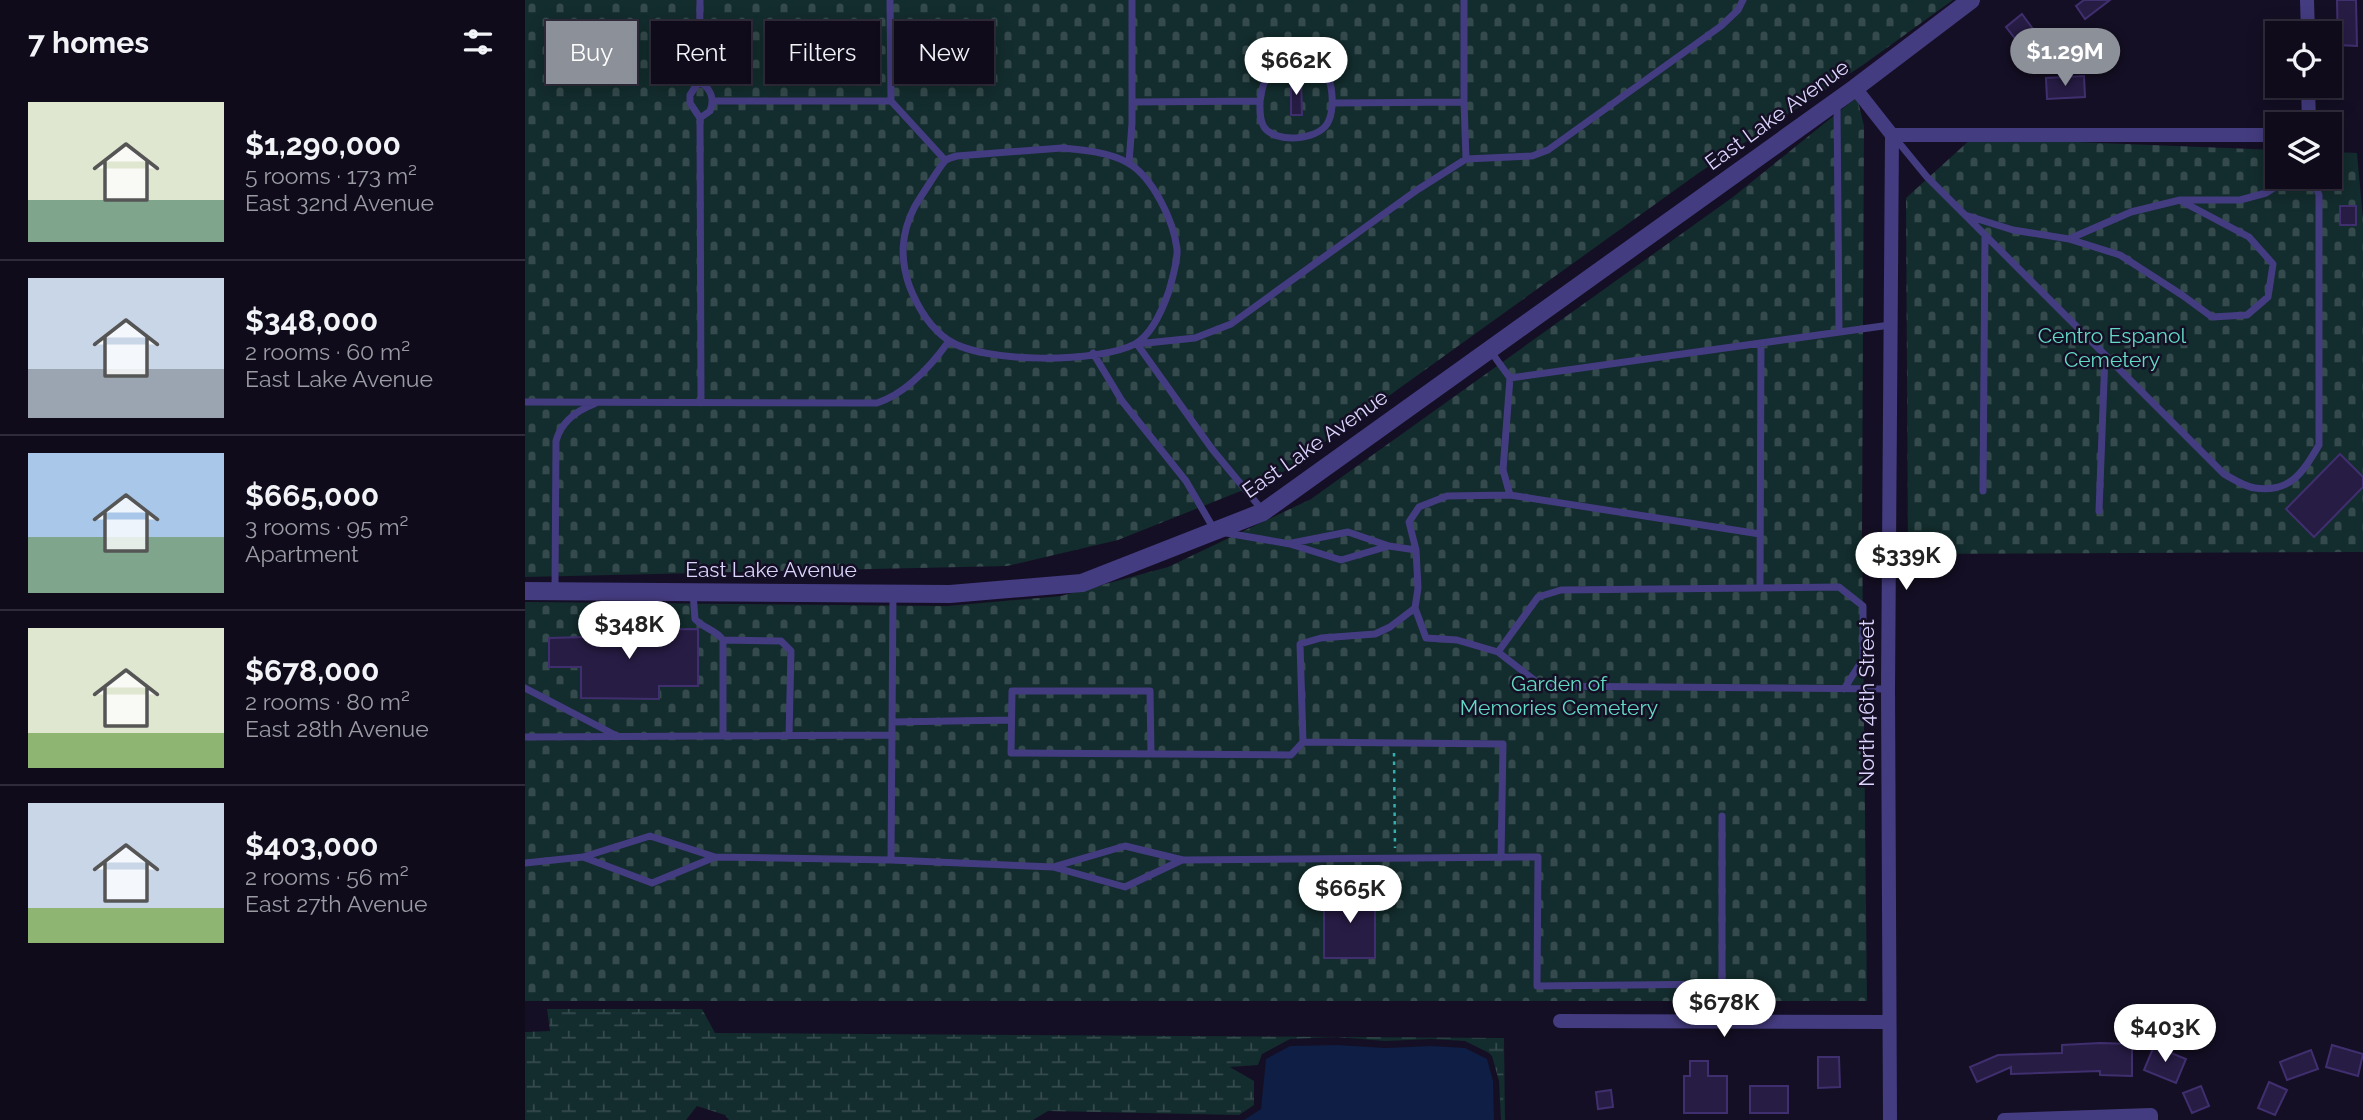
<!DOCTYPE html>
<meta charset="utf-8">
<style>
:root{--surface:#0f0b1b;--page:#1d1928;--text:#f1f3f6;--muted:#9b9ba3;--line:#2f2b3a;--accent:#8c9099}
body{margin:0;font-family:Raleway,sans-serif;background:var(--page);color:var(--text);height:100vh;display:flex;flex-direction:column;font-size:26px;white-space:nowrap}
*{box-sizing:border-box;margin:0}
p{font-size:23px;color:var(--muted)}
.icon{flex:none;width:38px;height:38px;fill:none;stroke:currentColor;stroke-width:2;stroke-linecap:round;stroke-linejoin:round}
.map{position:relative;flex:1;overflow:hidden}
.side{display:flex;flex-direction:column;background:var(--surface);width:525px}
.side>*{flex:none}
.banner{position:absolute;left:21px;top:21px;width:665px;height:63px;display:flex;gap:14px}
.fabs{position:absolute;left:1740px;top:21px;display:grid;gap:14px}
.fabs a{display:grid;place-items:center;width:77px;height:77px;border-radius:0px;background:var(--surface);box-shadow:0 4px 18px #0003,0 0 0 2px var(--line);font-size:35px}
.price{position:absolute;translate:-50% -60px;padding:0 16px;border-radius:24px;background:#fff;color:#222;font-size:23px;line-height:46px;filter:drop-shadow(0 2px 4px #0008)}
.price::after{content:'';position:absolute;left:50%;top:42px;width:21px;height:16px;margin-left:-10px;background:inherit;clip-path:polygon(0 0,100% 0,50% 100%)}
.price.selected{background:var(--accent);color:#fff}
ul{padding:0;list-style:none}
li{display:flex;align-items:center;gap:21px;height:175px;padding:0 28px}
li+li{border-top:2px solid var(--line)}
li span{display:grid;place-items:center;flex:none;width:196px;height:140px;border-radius:0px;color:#555}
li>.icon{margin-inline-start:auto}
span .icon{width:84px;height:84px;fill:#fffc;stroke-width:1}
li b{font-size:30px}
h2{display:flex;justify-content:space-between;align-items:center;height:84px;padding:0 28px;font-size:30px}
.tag{padding:0 24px;border-radius:0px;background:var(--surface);box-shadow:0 4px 18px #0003,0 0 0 2px var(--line);font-size:24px;line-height:63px}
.tag.selected{background:var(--accent);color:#fff}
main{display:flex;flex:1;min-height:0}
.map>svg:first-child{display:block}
.wetland{fill:url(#wetland-marsh)}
.cemetery{fill:url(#cemetery-stones)}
.water{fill:#0e1e44}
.building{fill:#271c44;stroke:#402f6f;stroke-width:2}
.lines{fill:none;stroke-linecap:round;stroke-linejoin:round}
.path{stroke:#34b0b1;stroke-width:2.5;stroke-dasharray:3.5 5;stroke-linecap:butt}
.service{stroke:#443c80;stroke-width:7}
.minor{stroke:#443c80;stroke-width:14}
.tertiary{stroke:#443c80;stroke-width:18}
.labels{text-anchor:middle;stroke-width:5;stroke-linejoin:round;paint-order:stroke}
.street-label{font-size:21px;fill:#dbd4fd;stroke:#140f24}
.park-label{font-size:21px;fill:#62dac5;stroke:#140f24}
</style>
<main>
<section class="side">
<h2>7 homes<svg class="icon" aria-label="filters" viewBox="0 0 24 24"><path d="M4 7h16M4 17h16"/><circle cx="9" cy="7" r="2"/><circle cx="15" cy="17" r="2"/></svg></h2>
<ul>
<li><span style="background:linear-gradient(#dfe7d0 70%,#7fa58c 0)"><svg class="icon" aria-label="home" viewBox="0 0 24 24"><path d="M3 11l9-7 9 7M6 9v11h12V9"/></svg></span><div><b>$1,290,000</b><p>5 rooms · 173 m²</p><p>East 32nd Avenue</p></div></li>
<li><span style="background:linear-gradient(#c9d6e8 65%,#9aa5b1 0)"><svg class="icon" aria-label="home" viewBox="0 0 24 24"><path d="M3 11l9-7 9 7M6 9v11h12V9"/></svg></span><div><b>$348,000</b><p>2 rooms · 60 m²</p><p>East Lake Avenue</p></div></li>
<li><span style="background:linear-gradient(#a9c7e8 60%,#7fa58c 0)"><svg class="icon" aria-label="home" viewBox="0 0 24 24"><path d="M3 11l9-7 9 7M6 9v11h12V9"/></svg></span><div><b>$665,000</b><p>3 rooms · 95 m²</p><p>Apartment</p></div></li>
<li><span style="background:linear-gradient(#dfe7d0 75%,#8fb573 0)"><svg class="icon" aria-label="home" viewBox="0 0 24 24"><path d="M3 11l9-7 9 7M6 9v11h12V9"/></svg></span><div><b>$678,000</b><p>2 rooms · 80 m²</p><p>East 28th Avenue</p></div></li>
<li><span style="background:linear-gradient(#c9d6e8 75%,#8fb573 0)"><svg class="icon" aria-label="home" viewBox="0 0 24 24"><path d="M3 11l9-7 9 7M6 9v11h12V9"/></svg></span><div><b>$403,000</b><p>2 rooms · 56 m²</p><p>East 27th Avenue</p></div></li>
</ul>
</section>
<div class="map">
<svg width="1838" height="1120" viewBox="0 0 1838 1120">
<defs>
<pattern id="wetland-marsh" width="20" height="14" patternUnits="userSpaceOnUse" patternTransform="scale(1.75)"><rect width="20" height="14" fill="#132c2d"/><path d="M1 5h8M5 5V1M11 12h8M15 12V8" fill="none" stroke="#354a4c"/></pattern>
<pattern id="cemetery-stones" width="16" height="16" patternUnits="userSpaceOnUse" patternTransform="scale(1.75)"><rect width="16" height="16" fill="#132c2d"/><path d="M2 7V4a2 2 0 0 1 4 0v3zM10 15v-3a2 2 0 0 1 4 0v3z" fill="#354a4c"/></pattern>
</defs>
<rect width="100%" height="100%" fill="#140f24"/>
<path class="wetland" d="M22,1009H177L190,1033L979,1038L980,1120H976L974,1081L967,1056L964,1053L940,1041L906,1039L860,1041L812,1037L765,1039L737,1054L733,1065L705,1067L729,1081V1105L714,1115L523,1111L508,1120H204L200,1115L172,1106L161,1120H0V1032L25,1031Z"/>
<path class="cemetery" d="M0,0H1428L1338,65L1175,172L751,477L593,540L482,566L0,577Z
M1332,97L1339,126L1337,533L1342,1001H0V602L422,606L536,596L643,567L786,499L1208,197Z
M1447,138L1752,150V177H1804V152L1832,153L1838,219V552L1383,554L1381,198Z"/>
<path class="water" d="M812,1045L860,1048L906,1046L940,1048L962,1059L968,1081L969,1120H719L736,1109L741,1059L765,1046Z"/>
<path class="building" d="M1559,0H1585L1560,19L1551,6Z
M1812,0H1831L1832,46L1813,45Z
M1497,14L1508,29L1492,41L1481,27Z
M1559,76L1560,97L1522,99L1521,78Z
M766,78H776L777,115H766Z
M1815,206H1831V225H1815Z
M1815,454L1838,477V487L1789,537L1761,509Z
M173,629V686H134V699L56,698V667H24V638L60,637V630Z
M825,890H850V958H799V894H825Z
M1575,1043L1607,1044V1076L1575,1075V1071L1486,1074V1067L1452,1082L1445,1067L1473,1055L1537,1053V1045Z
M1807,1045L1838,1054L1833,1076L1801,1067Z
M1629,1046L1661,1059L1651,1083L1619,1070Z
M1786,1050L1793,1069L1762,1080L1755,1062Z
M1293,1057H1314L1315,1087L1293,1088Z
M1165,1061H1183V1076H1202V1113H1159V1076H1165Z
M1744,1082L1762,1090L1750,1115L1733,1108Z
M1225,1086H1263V1113H1225Z
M1676,1086L1684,1106L1667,1113L1658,1093Z
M1086,1090L1088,1107L1073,1109L1071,1092Z"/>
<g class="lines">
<path class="path" d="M869,753L870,848"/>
<path class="service" d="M175,0L174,81L165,95V103L175,118L176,403
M365,0L366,101
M939,0V102L941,159
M174,81C186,89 190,98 185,111L175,118
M187,101H366L420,160
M607,102L735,101C735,110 734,119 739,127C751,144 792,140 802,124C808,115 808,98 806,87C802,62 759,59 744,76C737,83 737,91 735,101
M807,103L939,102
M1312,105L1314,332
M1370,138L1402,177L1699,474C1708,479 1720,487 1730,488C1766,493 1778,472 1794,445V195L1787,177H1766L1741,193L1715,200H1655L1606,212L1544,239L1488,230L1440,215
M537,148C558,150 584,152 603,163C628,177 649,222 652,249C653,261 647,279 644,291C638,308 627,335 610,344C574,363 458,364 423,340C404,327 392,306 384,285C375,258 376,234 389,208C393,201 417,163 421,160C424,158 428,157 432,156Z
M604,163L607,123V0
M1544,239L1595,255L1657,295L1687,317L1722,315L1743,297L1748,264L1724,237L1656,201
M964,349L985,378L1365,325
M568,353L597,401L661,481L690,531L765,544L816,560L864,546L891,550L893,588L890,608L901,638L932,640L973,652L1017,686L1363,689
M985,378L978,470L985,495L1235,534
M0,402L352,403C382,393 406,366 424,341
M1458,491L1460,235
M738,511L687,449L612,344L670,338L706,324L892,190L941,159L1007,156L1023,150L1196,26L1213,10L1218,0
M1574,511L1580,355
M767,543L823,532L864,546
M891,550L884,522L894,507L922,496L985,495
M1235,588L1236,343
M30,590L31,441C36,422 51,411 69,404
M168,593L170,619C179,629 190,629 198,640V736
M368,594L366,860L528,867L600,846L658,860L1013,857L1012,986L1197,984V816
M198,640L256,641L266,651L264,736
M973,652L1013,597L1036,590L1314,587L1338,606V659L1319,689
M0,688L92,736
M367,722L485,720
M0,737L367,735
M778,742L775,644L796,638L850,634L865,627L890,608
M626,754L625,691H487L486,753L766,755L778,742L978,744L976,858
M58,857L125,836L190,857
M0,863L58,857L127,883L190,857L366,860
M528,867L600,887L657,860"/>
<path class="minor" d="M1782,0L1783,33
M1783,86L1784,124
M1330,88L1367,135L1363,689L1365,1120
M1367,135H1752
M1035,1021L1364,1022
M1479,1120L1626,1115V1120"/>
<path class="tertiary" d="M0,591L425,594L557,583L738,512L1330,88L1446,0"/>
</g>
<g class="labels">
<g class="street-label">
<text transform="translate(1252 115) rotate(-36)" y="7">East Lake Avenue</text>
<text transform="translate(790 444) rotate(-35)" y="7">East Lake Avenue</text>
<text x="246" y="577">East Lake Avenue</text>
<text transform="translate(1342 703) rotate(-90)" y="7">North 46th Street</text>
</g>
<g class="park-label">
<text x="1587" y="343">Centro Espanol<tspan x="1587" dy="24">Cemetery</tspan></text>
<text x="1034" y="691">Garden of<tspan x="1034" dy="24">Memories Cemetery</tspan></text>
</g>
</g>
</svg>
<div class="fabs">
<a><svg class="icon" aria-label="locate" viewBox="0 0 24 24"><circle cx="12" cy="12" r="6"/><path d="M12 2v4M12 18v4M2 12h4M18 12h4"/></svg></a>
<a><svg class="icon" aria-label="layers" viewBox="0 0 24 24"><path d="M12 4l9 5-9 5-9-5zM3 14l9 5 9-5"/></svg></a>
</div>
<b class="price selected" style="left:1540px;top:88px">$1.29M</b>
<b class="price" style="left:771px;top:97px">$662K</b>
<b class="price" style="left:1381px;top:592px">$339K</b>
<b class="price" style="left:104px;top:661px">$348K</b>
<b class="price" style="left:825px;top:925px">$665K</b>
<b class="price" style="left:1199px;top:1039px">$678K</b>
<b class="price" style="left:1640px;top:1064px">$403K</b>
<div class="banner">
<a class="tag selected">Buy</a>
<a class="tag">Rent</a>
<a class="tag">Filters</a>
<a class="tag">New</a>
</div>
</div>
</main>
